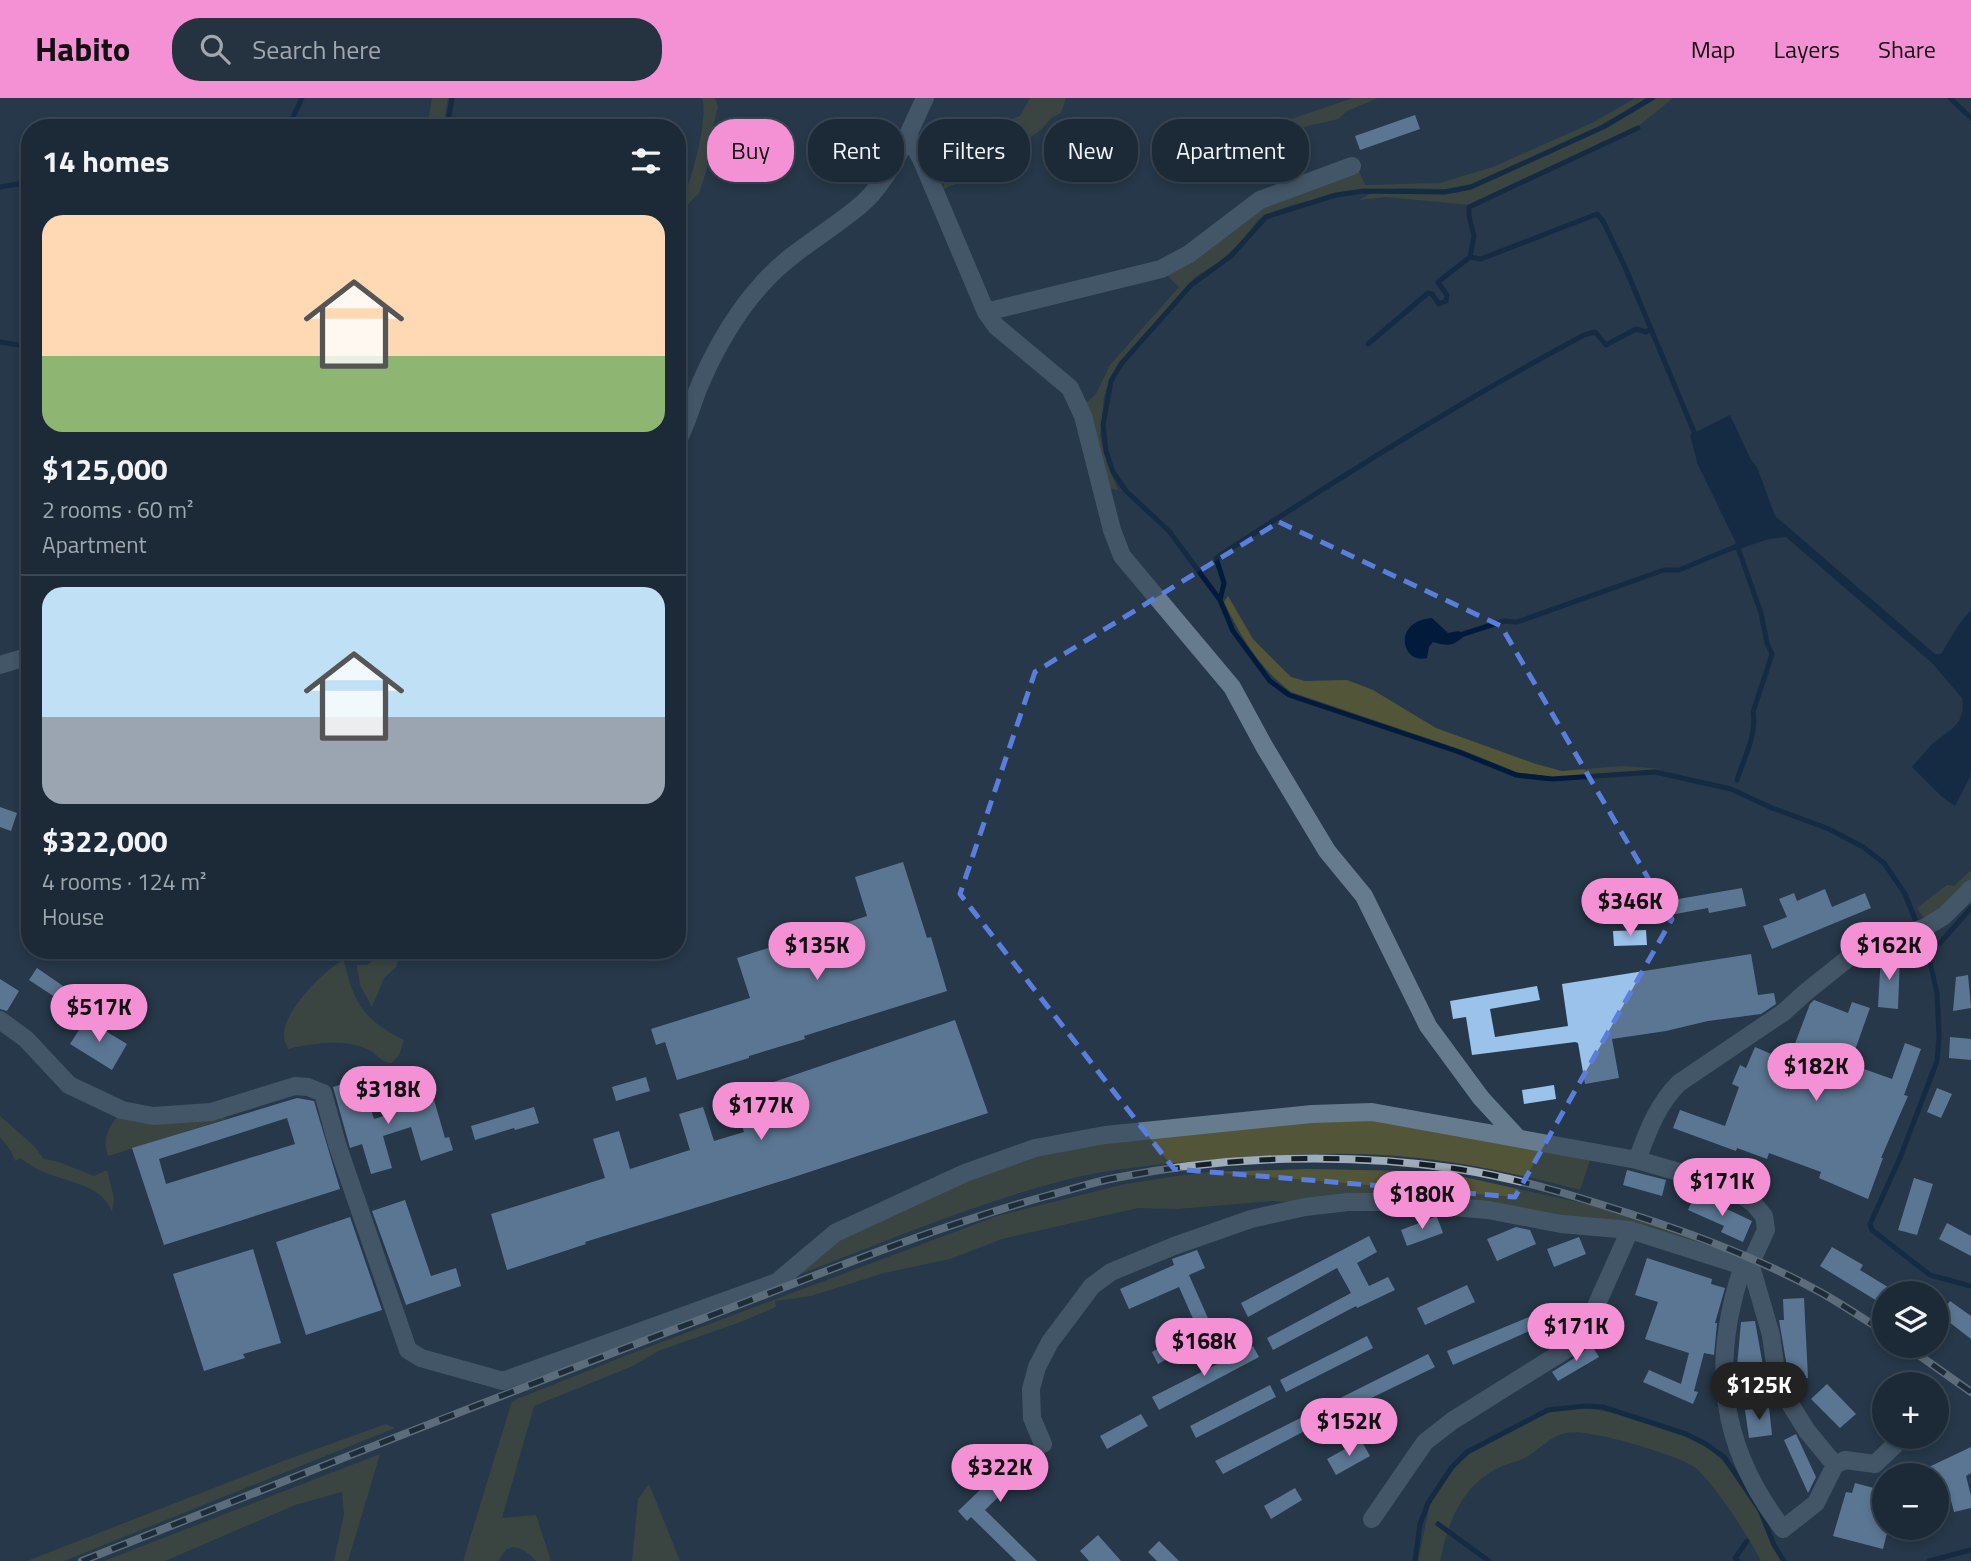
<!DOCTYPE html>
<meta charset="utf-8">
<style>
:root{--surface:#1c2a37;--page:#25323f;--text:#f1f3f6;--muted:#a0a7ad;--line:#3a4652;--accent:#f491d4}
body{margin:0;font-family:"Titillium Web",sans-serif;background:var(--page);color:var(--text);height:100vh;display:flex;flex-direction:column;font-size:26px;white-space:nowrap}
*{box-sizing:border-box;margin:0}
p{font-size:23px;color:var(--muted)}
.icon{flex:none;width:38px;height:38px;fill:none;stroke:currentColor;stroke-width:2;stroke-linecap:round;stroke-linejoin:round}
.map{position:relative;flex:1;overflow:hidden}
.details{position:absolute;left:21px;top:21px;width:665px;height:840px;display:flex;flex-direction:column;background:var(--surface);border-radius:28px;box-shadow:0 4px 10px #0003,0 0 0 2px var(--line)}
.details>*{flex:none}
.guide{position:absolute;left:707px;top:21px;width:665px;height:63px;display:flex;gap:14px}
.tools{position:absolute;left:1872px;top:1183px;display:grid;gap:14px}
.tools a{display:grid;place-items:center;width:77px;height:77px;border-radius:50%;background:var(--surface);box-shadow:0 4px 10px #0003,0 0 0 2px var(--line);font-size:35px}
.price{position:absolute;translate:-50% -60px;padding:0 16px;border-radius:24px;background:var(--accent);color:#111;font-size:23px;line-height:46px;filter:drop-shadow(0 2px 4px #0008)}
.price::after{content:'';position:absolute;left:50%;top:42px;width:21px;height:16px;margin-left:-10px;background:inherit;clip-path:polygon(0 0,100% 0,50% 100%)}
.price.selected{background:#222;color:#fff}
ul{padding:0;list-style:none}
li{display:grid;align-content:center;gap:14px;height:371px;padding:0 21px}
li+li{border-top:2px solid var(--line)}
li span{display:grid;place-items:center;height:217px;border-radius:21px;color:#555}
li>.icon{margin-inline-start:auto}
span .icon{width:126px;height:126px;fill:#fffc;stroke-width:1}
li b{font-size:30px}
h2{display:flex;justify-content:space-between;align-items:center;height:84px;padding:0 21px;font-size:30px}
.chip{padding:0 24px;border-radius:28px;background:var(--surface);box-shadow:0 4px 10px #0003,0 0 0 2px var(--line);font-size:24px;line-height:63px}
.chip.selected{background:var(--accent);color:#111}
header{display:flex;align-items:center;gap:42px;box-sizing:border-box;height:98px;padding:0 35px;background:var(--accent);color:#111}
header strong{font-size:33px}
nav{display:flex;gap:38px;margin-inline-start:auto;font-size:24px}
.search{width:490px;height:63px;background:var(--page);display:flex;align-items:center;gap:18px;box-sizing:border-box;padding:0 24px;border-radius:28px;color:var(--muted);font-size:26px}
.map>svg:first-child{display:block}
.green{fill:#535539}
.water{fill:#021b3c}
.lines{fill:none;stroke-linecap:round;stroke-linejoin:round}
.stream{stroke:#021b3c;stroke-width:5}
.building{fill:#9bc2ea;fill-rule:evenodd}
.minor{stroke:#677b8f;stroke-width:18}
.rail-casing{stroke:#9facb9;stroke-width:8}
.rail{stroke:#161e26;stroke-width:5;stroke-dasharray:16;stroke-linecap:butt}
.marked{fill:none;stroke:#5a7edc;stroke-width:5;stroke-dasharray:14 9;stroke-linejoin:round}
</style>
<header>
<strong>Habito</strong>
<div class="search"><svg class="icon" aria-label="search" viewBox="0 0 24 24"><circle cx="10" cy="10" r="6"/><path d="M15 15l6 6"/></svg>Search here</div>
<nav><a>Map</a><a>Layers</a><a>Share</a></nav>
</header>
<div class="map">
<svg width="1971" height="1463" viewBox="0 0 1971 1463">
<rect width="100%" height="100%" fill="#263849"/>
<path class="green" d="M432,0H448L443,30H427Z
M702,0H715L718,9L710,40L707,71L699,95L687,107L682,138L677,136V101L682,100C692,85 709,16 702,0Z
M1030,0H1066L1061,15L1051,20L1042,31L1012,52L1005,65L941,92L965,50L990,30L1020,18Z
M1353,0H1378L1347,13L1338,21L1260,39L1265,30Z
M1635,0H1646L1601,29L1471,86L1446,91L1404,90L1358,92L1295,106L1264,117L1257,123L1240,145L1219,164L1195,179L1120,265L1110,281L1104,298L1100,338L1107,365L1118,392L1104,389L1086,305L1096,296L1110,267L1179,189L1164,174L1269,105L1359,73L1365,87L1440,85L1493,69L1594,24Z
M1657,0H1673L1641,26L1470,107L1386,99L1359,102L1371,95L1447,96L1472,91L1607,30Z
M1228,498L1253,541L1291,579L1305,583L1347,582L1373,592L1436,630L1536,666L1562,673L1622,668L1664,671L1554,679L1519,675L1462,652L1291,594C1259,570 1241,539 1224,504Z
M1971,772V787L1929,820L1923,819L1917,810L1947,787L1954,788Z
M382,852H403L396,869L384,880L372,909L360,887L357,867H367L378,859Z
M344,862C353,905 365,923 404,942L399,957L392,965C381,965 379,957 369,952C348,940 311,945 288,951C286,946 283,940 284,935C285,912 325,871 344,862Z
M224,1015L225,1021L108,1058C102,1042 108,1028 120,1016Z
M1372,1017L1590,1062L1580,1092C1526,1078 1473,1066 1418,1060C1348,1052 1277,1057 1206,1062C1159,1067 1111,1070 1065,1082C969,1107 877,1147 785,1182L836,1138L1037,1054L1108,1041Z
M0,1018L34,1048L44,1061L59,1064L94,1078L107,1072L114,1100L112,1114C103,1087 67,1084 44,1074C35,1071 28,1065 20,1060L15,1063L11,1053L0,1039Z
M1309,1071L1411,1073L1455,1077L1591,1107L1669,1132L1728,1155L1616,1126L1273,1103L1177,1111L1138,1110L1002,1141L950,1161L884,1175L811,1198L775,1203L776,1209L743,1223L658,1253L633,1268L534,1308L502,1420L536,1417L551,1463H536C523,1449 508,1441 499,1463H463L512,1303L630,1256L997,1118L1125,1086L1177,1078L1207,1074Z
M1585,1310C1619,1314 1698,1336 1721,1361C1731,1372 1751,1401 1758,1414C1766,1431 1770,1448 1782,1463H1761C1750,1441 1712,1381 1693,1368C1673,1356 1588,1330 1566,1335C1550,1338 1539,1352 1525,1360C1517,1364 1508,1365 1500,1369C1462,1387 1448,1424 1440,1463H1418L1429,1410L1436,1395L1457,1367L1470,1356L1538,1319L1555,1312Z
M386,1326L395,1330L64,1463H27L283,1363Z
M380,1356L348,1463H334L344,1416L342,1394L295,1407L165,1463H104Z
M649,1386L680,1463H632L638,1401Z"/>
<path class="water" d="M1730,317L1751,362L1757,369L1775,418L1935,556H1941L1957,529L1971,512V670L1970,679L1955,708L1941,698L1912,669L1932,646L1953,630L1959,623L1963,612L1962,600L1932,565L1786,439L1769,441L1739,451L1698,367L1690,337Z
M1432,520L1448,535L1459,533L1464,538C1453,549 1447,548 1433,544L1429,549L1427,560C1401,567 1392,523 1432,520Z"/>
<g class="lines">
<path class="stream" d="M1652,0L1603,29L1471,89L1445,94L1364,93L1336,97L1266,119L1231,158L1191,187L1121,266L1111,283L1103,327L1106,353L1113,374L1126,393L1169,433L1220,502L1233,533L1270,583L1289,597L1459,654L1516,677L1552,681L1655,674L1731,691L1772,710L1829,731L1863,749L1884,765L1905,796L1927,851L1937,895L1939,939L1937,963L1900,1060L1870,1126L1872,1132L1930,1177L1971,1188
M1950,0L1971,20
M288,30L302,0
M447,30L452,0
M1638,30L1469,109V118L1474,138L1470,159L1481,161L1597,116L1603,123L1625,169L1697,341
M0,89L30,84
M0,244L30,249
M1368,246L1428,195L1432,196L1439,206L1446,203L1447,197L1438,184L1470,159
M1220,502L1224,485L1216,460C1336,382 1457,305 1584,237L1595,234L1606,247L1636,231L1646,234L1650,231
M1457,538L1504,523L1517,524L1664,472H1679L1742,446
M1737,682C1744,659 1757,638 1753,614L1772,556L1767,545L1761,515L1737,447
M1927,851L1940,845L1971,810
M1438,1426L1489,1463
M1415,1463L1420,1426L1428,1405L1452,1369L1467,1354L1548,1312L1585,1308L1603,1309L1686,1336L1706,1346L1724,1359L1760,1412L1774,1447L1784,1463
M1738,1463L1735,1460L1747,1443
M1929,1463L1971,1452"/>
</g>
<path class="building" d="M1415,17L1420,31L1360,52L1355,38Z
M0,709L17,715L11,733L0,729Z
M903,764L927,840L931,839L947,893L804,938L805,941L749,958V960L677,982L665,944L656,947L651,931L750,900L737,860L867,818L855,779Z
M1742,790L1746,808L1709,815L1708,810L1670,817L1667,803Z
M1825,791L1832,809L1865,795L1871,810L1772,851L1763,828L1787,819L1779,801L1794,795L1797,803Z
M1646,832L1647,847L1614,848L1613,833Z
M1751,856L1758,897L1774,895L1776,906L1761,916L1708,923L1666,933L1612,941L1619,980L1585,986L1578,945L1575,944L1472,957L1466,919L1453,921L1450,903L1537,888L1540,902L1490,911L1495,939L1528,934L1568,928L1562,886Z
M1881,857L1900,858L1898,911L1878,909Z
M37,870L66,890L58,901L29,882Z
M1968,877L1971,910L1953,913L1956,879Z
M0,881L19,893L7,913L0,911Z
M1814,902L1848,915L1852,904L1870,910L1850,966L1892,981L1905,945L1921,951L1904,997L1908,998L1881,1060H1883L1868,1101L1819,1080L1821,1074L1769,1055L1767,1061L1737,1050L1736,1053L1673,1030L1680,1012L1725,1028L1739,989L1732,986L1740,967L1746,970L1755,949L1783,961L1785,972L1810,906Z
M86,921L127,946L112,972L70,946Z
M955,922L988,1015L788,1081L585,1144L586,1146L507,1172L491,1116L605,1080L593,1041L619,1033L630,1071L690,1052L679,1016L703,1009L714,1043L744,1034L733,998Z
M1950,939L1971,941V962L1949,960Z
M646,979L650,993L616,1003L612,989Z
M361,980L374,1021L434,1002L445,1040L449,1039L453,1052L421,1063L411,1029L383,1038L392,1070L371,1076L362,1046L350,1050L333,989Z
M1554,987L1556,1001L1524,1006L1522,992Z
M1937,990L1952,996L1941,1020L1927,1014Z
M297,1000L314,1003L340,1091L164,1147L132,1050ZM287,1020L295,1046L166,1086L159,1061Z
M534,1009L539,1025L515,1032L514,1030L475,1042L471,1028Z
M1627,1072L1666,1082L1662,1098L1623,1087Z
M1914,1080L1933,1086L1917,1137L1898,1132Z
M1695,1096L1752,1123L1743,1144L1721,1134L1724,1128L1688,1112Z
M405,1102L431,1178L456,1170L461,1188L406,1207L372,1113Z
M350,1119L382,1212L306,1237L276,1144Z
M1435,1119H1437L1443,1135L1407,1148L1401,1132Z
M1947,1125L1971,1138V1158L1939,1141Z
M1516,1129L1530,1132L1536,1146L1497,1163L1487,1141Z
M1369,1138L1377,1154L1357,1165L1369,1188L1388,1179L1395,1192L1357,1210L1356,1208L1273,1252L1267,1240L1351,1195L1337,1170L1248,1219L1241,1205Z
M1579,1139L1586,1156L1554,1169L1547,1151Z
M1832,1149L1863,1167L1860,1172L1891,1191L1889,1195H1885L1882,1206L1820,1168Z
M253,1151L281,1245L243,1256L245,1260L204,1273L173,1176Z
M1197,1152L1205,1170L1189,1177L1214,1234L1202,1241L1179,1189L1129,1211L1120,1191L1174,1167L1172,1161Z
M1647,1160L1712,1181L1711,1186L1725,1190L1715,1225H1717L1714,1257L1704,1255L1694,1293L1698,1294L1693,1306L1643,1284L1649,1272L1681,1286L1689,1255L1645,1241L1658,1204L1635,1197Z
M1467,1187L1475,1204L1425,1227L1417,1210Z
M1804,1200L1808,1280L1789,1281L1779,1222H1784L1783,1201Z
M1950,1203L1971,1218V1241L1940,1217Z
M1529,1219L1534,1231L1453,1267L1447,1253Z
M1755,1223L1765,1279L1736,1280L1741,1224Z
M1189,1233L1196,1245L1158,1266L1152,1254Z
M1367,1238L1373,1250L1286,1294L1280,1282Z
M1591,1246L1599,1259L1558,1283L1552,1274L1581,1256Z
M1253,1248L1259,1259L1159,1312L1152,1299Z
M1428,1256L1435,1269L1316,1327L1223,1376L1215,1363Z
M1827,1286L1856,1316L1840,1330L1811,1301Z
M1270,1287L1276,1299L1196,1340L1190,1328Z
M1769,1309L1772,1337L1749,1340L1745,1312Z
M1141,1316L1148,1328L1107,1351L1100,1338Z
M1796,1336L1816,1379L1808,1395L1784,1342Z
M1361,1342L1370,1358L1336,1377L1327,1361Z
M1026,1348L1038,1360L985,1412L1037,1463H1016L971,1419L967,1423L958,1413Z
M1971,1349V1375L1966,1378L1971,1398V1410L1954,1414L1947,1387L1937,1392V1377H1912Z
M1855,1385L1885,1393V1435H1887L1883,1451L1833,1438L1846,1394L1852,1395Z
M1295,1390L1302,1402L1271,1421L1264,1408Z
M1098,1437L1121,1463H1089L1080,1453Z
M1159,1443L1179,1463H1157L1148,1454Z"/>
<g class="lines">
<path class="minor" d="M908,37L922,63L986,214L996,228L1070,290L1083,318L1112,432L1122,458L1232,589L1264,648L1327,753L1364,798L1428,928L1481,1000L1517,1039
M986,214L1161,171L1189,156L1260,102L1352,68
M677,344C688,325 692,304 701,284C716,250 737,213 763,185C791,153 831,133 863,105C891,80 909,34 925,0
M0,567L30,558
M0,922L26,941L69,987L122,1012L153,1018L211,1014L295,988L308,989L323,995L337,1046L408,1252L421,1260L503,1283L777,1184L835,1135L965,1075L1035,1050L1105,1037L1312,1016L1372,1014L1637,1062L1728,1088L1753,1105L1764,1118L1766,1132L1753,1160L1750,1165L1743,1168L1630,1132L1561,1126L1488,1112L1394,1104H1348L1305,1109L1251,1121L1174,1148L1111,1174L1092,1188L1050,1244L1037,1269L1031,1291L1032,1320L1043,1346
M1637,1062C1648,1033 1657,1007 1679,985L1784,914L1806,894L1856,854L1899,837L1924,830L1944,818L1971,791
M1750,1165L1771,1237L1777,1281L1782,1293L1807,1333L1835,1367
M1743,1168C1710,1265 1719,1348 1783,1431L1816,1405L1835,1367L1845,1362L1875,1366L1900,1342
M1372,1421L1425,1344L1452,1323L1575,1246L1588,1226L1630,1132"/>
<g class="rail-casing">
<path id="rail" d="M1906,1248L1971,1294
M82,1463C290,1381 498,1298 707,1219C820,1176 933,1129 1050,1097C1071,1092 1093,1084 1115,1080C1226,1058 1346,1054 1458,1071C1522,1081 1582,1100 1643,1120C1704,1140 1764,1163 1820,1194C1842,1206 1863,1221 1885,1234"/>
</g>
<use href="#rail" class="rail"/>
</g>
<path d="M0 0H1971V1463H0ZM1279,424L1501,528L1672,821L1515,1099L1174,1071L960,796L1035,574Z" fill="#263849" fill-opacity=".55" fill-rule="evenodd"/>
<path class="marked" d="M1279,424L1501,528L1672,821L1515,1099L1174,1071L960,796L1035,574Z"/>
</svg>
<div class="tools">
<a><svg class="icon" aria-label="layers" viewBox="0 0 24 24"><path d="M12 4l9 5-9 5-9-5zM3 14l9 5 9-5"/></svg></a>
<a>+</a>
<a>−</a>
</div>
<b class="price" style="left:1630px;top:840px">$346K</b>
<b class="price" style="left:817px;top:884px">$135K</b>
<b class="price" style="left:1889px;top:884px">$162K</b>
<b class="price" style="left:99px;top:946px">$517K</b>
<b class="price" style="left:1816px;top:1005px">$182K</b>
<b class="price" style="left:388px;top:1028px">$318K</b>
<b class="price" style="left:761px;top:1044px">$177K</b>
<b class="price" style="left:1722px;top:1120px">$171K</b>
<b class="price" style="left:1422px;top:1133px">$180K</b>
<b class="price" style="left:1576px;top:1265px">$171K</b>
<b class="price" style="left:1204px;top:1280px">$168K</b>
<b class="price selected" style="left:1759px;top:1324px">$125K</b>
<b class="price" style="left:1349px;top:1360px">$152K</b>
<b class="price" style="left:1000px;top:1406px">$322K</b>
<div class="guide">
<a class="chip selected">Buy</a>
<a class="chip">Rent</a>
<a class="chip">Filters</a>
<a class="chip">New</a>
<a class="chip">Apartment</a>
</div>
<section class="details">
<h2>14 homes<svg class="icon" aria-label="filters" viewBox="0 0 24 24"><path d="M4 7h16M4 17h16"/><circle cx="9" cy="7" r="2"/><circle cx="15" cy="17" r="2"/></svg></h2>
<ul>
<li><span style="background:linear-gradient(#ffd9b3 65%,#8fb573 0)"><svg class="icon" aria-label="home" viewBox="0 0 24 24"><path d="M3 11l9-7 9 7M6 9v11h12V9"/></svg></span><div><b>$125,000</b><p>2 rooms · 60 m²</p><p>Apartment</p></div></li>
<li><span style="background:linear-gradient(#bfe0f5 60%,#9aa5b1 0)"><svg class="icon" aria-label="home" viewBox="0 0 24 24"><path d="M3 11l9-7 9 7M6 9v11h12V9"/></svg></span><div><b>$322,000</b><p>4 rooms · 124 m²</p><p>House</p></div></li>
</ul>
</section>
</div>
